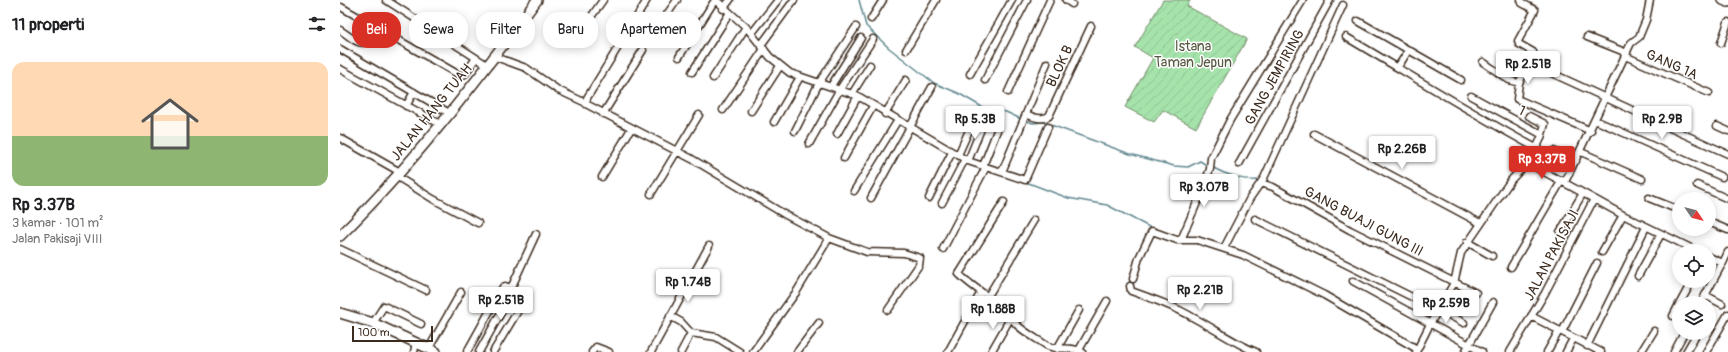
<!DOCTYPE html>
<html lang="id">
<meta charset="utf-8">
<style>
:root{--surface:#fff;--page:#f2f2f2;--text:#202124;--muted:#757577;--line:#e0e0e0;--accent:#d93025}
body{margin:0;font-family:Pangolin,sans-serif;background:var(--page);color:var(--text);height:100vh;display:flex;flex-direction:column;font-size:15px;white-space:nowrap}
*{box-sizing:border-box;margin:0}
p{font-size:13px;color:var(--muted)}
.icon{flex:none;width:22px;height:22px;fill:none;stroke:currentColor;stroke-width:2;stroke-linecap:round;stroke-linejoin:round}
.map{position:relative;flex:1;overflow:hidden}
.side{display:flex;flex-direction:column;background:var(--surface);width:340px}
.side>*{flex:none}
.hud{position:absolute;left:12px;top:12px;width:380px;height:36px;display:flex;gap:8px}
.needle{width:26px;rotate:125deg}
.buttons{position:absolute;left:1332px;top:192px;display:grid;gap:8px}
.buttons a{display:grid;place-items:center;width:44px;height:44px;border-radius:50%;background:var(--surface);box-shadow:0 2px 10px #0003;font-size:20px}
.scale{position:absolute;left:12px;bottom:10px;width:81px;box-sizing:border-box;padding-left:4px;border:2px solid #3b2a1e;border-top:0;font-size:11px;line-height:14px;white-space:nowrap;color:#3b2a1e;-webkit-text-stroke:3px #fff;paint-order:stroke}
.price{position:absolute;translate:-50% -34px;padding:0 9px;border-radius:4px;background:#fff;color:#222;font-size:13px;line-height:26px;filter:drop-shadow(0 1px 2px #0008)}
.price::after{content:'';position:absolute;left:50%;top:24px;width:12px;height:9px;margin-left:-6px;background:inherit;clip-path:polygon(0 0,100% 0,50% 100%)}
.price.active{background:var(--accent);color:#fff}
ul{padding:0;list-style:none}
li{display:grid;align-content:center;gap:8px;height:212px;padding:0 12px}
li+li{border-top:1px solid var(--line)}
li span{display:grid;place-items:center;height:124px;border-radius:12px;color:#555}
li>.icon{margin-inline-start:auto}
span .icon{width:72px;height:72px;fill:#fffc;stroke-width:1}
li b{font-size:17px}
h2{display:flex;justify-content:space-between;align-items:center;height:48px;padding:0 12px;font-size:17px}
.pill{padding:0 14px;border-radius:16px;background:var(--surface);box-shadow:0 2px 10px #0003;font-size:14px;line-height:36px}
.pill.active{background:var(--accent);color:#fff}
main{display:flex;flex:1;min-height:0}
.map>svg:first-child{display:block}
.garden{fill:url(#garden-furrows);stroke:#708664}
.lines{fill:none;stroke-linecap:round;stroke-linejoin:round}
.stream{stroke:#61888f;stroke-width:1.5}
.street-casing{stroke:#3b2a1e;stroke-width:9}
.secondary-casing{stroke:#3b2a1e;stroke-width:12}
.street{stroke:#fff;stroke-width:6}
.secondary{stroke:#fff;stroke-width:9}
.labels{text-anchor:middle;stroke-width:3;stroke-linejoin:round;paint-order:stroke}
.park-label{font-size:14px;fill:#565841;stroke:#fff}
.street-label{font-size:14px;fill:#3b2a1e;stroke:#fff}
</style>
<main>
<section class="side">
<h2>11 properti<svg class="icon" aria-label="filters" viewBox="0 0 24 24"><path d="M4 7h16M4 17h16"/><circle cx="9" cy="7" r="2"/><circle cx="15" cy="17" r="2"/></svg></h2>
<ul>
<li><span style="background:linear-gradient(#ffd9b3 60%,#8fb573 0)"><svg class="icon" aria-label="home" viewBox="0 0 24 24"><path d="M3 11l9-7 9 7M6 9v11h12V9"/></svg></span><div><b>Rp 3.37B</b><p>3 kamar · 101 m²</p><p>Jalan Pakisaji VIII</p></div></li>
</ul>
</section>
<div class="map">
<svg width="1388" height="352" viewBox="0 0 1388 352">
<defs>
<pattern id="garden-furrows" width="10" height="10" patternUnits="userSpaceOnUse"><rect width="10" height="10" fill="#a5e3ab"/><path d="M-1 1l2-2M0 10L10 0M9 11l2-2" fill="none" stroke="#8fc393"/></pattern>
</defs>
<rect width="100%" height="100%" fill="#fff"/>
<filter id="ink" filterUnits="userSpaceOnUse"><feTurbulence type="fractalNoise" baseFrequency=".025" numOctaves="2"/><feDisplacementMap in="SourceGraphic" scale="8" xChannelSelector="R" yChannelSelector="G"/><feConvolveMatrix kernelMatrix="1 2 1 2 8 2 1 2 1" color-interpolation-filters="sRGB"/></filter>
<g filter="url(#ink)">
<path class="garden" d="M823,0H848L850,1L847,6L907,39L856,128L823,110L814,122L785,107L813,58L795,47Z"/>
<g class="lines">
<path class="stream" d="M519,0L526,26L549,48L594,83L618,93L642,107L666,112L681,119
M524,103L530,107
M535,110L552,120
M684,120L693,123L703,122L790,154L834,166L848,167L860,161L868,166
M559,124L566,128
M571,131L585,139
M872,167C884,174 907,182 921,180
M925,180L930,182
M686,182L728,198L767,205L811,228
M30,327L52,337"/>
<g class="street-casing">
<path id="street" d="M46,0L147,65
M307,0L247,98L246,104L352,159L444,214L489,238L527,252L564,253L580,258L579,265L548,310
M376,0L406,27L430,57L450,73L518,96L628,161L685,180L708,127
M726,0L732,4
M1181,0L1182,3L1195,10L1178,41L1179,44L1193,52
M1,7L121,76L125,74L136,58
M383,9L390,0
M251,17L263,0
M531,19L543,0
M1018,21L1121,80
M0,30C20,43 22,51 37,29
M412,33L438,0
M311,37L337,0
M1006,37C1069,74 1131,113 1196,148
M1247,37L1287,53
M1381,43L1388,22
M421,45L454,0
M0,49L111,114
M566,50L596,0
M153,56L186,68L218,90L246,103
M1285,56L1369,93
M339,57L375,0
M1143,62L1169,80L1179,83
M1058,67L1068,51
M0,69L100,124
M352,72L389,14
M630,74L672,0
M373,78L406,27
M645,80L687,0
M491,86L521,38
M668,92L710,0
M512,94L530,65
M1131,96L1201,134
M66,106L74,92
M383,110L424,49
M411,111L440,66
M263,114L303,50
M545,114L566,80
M686,114C693,117 702,121 709,116L751,26
M1255,120L1382,177
M434,122L460,77
M1377,126L1388,131
M1330,128L1388,154
M455,131L479,83L516,27
M1251,131L1177,99L1179,83L1187,67L1205,70L1316,121
M497,134L518,96
M974,134L1140,223
M0,138L60,172
M469,144L500,89L533,39
M1214,151L1236,161
M1241,152L1302,179
M618,155L635,117
M504,158L533,106
M628,161L645,119
M899,164L990,0
M643,166L658,128
M662,172L707,63
M56,176L93,199L138,223
M262,177L291,129
M1225,182L1291,43L1299,37L1306,20L1310,0
M921,183L933,187L1010,230L1136,293
M1357,185L1388,199
M514,191L558,120
M311,194L359,115
M531,198L592,87
M589,198L612,152
M1309,198L1339,210
M1254,199L1283,215L1357,251
M664,202L619,274C633,288 650,297 665,309C670,314 672,319 676,324C684,332 697,339 706,345C718,352 730,345 742,352
M602,203L625,159
M915,219L1098,310
M1369,222L1388,230
M1220,232L1243,193
M841,240L862,191L870,169L871,158L890,120L963,0
M1127,242L1152,256
M884,248L910,198L924,178L1003,5
M0,249L86,290
M603,249L646,167
M1262,252L1283,215
M1369,257L1383,263L1388,252
M1171,267L1222,180
M1298,276L1321,234
M793,279L799,258L812,231L837,240H857L903,255L984,295L1077,349
M1013,281L1142,352
M790,286L791,291C813,299 834,306 854,318C875,329 894,343 916,352
M1365,295L1382,304
M648,296L694,220
M1340,303L1352,281
M1361,303L1382,264
M1098,309L1124,323
M330,316L341,322L351,333
M1191,316L1261,352
M1333,316L1339,304
M33,323L44,306L81,324
M1222,332L1257,263
M1247,346L1306,227
M89,348L121,292
M717,349L739,310
M739,350L767,301
M74,352L76,343
M127,352L163,287L165,286L170,288L173,284L196,234
M139,352L169,298
M153,352L185,299
M252,352L256,347L269,352
M311,352L369,246
M341,352L351,333L376,337L400,352
M413,352L457,291L489,238
M457,352L479,323
M608,352L641,292
M651,352L671,317
M1076,352L1090,324L1114,283L1121,253L1171,180L1192,158L1201,138L1205,124L1189,116
M1125,352L1153,302
M1170,352L1205,293L1254,199L1188,163
M1207,352L1219,331
M1226,352L1233,339
M1301,352L1314,331
M1334,352L1344,333
M1346,352L1357,333
M1366,352L1388,314"/>
</g>
<g class="secondary-casing">
<path id="secondary" d="M1383,0L1388,2
M0,236C73,164 136,82 197,0
M0,313L33,323L96,352"/>
</g>
<use href="#street" class="street"/>
<use href="#secondary" class="secondary"/>
</g>
</g>
<g class="labels">
<g class="park-label">
<text x="853" y="51">Istana<tspan x="853" dy="16">Taman Jepun</tspan></text>
</g>
<g class="street-label">
<text transform="translate(1332 64) rotate(24)" y="5">GANG 1A</text>
<text transform="translate(719 66) rotate(-65)" y="5">BLOK B</text>
<text transform="translate(934 77) rotate(-61)" y="5">GANG JEMPIRING</text>
<text transform="translate(1182 110) rotate(28)" y="5">1</text>
<text transform="translate(91 112) rotate(-51)" y="5">JALAN HANG TUAH</text>
<text transform="translate(1024 221) rotate(28)" y="5">GANG BUAJI GUNG III</text>
<text transform="translate(1211 255) rotate(-62)" y="5">JALAN PAKISAJI</text>
</g>
</g>
</svg>
<div class="buttons">
<a><svg class="needle" viewBox="-14 -14 28 28"><path d="M0-13l5 13h-10z" fill="#e53935"/><path d="M0 13l5-13h-10z" fill="#757577"/></svg></a>
<a><svg class="icon" aria-label="locate" viewBox="0 0 24 24"><circle cx="12" cy="12" r="6"/><path d="M12 2v4M12 18v4M2 12h4M18 12h4"/></svg></a>
<a><svg class="icon" aria-label="layers" viewBox="0 0 24 24"><path d="M12 4l9 5-9 5-9-5zM3 14l9 5 9-5"/></svg></a>
</div>
<div class="scale">100 m</div>
<b class="price" style="left:1188px;top:85px">Rp 2.51B</b>
<b class="price" style="left:635px;top:140px">Rp 5.3B</b>
<b class="price" style="left:1322px;top:140px">Rp 2.9B</b>
<b class="price" style="left:1062px;top:170px">Rp 2.26B</b>
<b class="price active" style="left:1202px;top:180px">Rp 3.37B</b>
<b class="price" style="left:864px;top:208px">Rp 3.07B</b>
<b class="price" style="left:348px;top:303px">Rp 1.74B</b>
<b class="price" style="left:860px;top:311px">Rp 2.21B</b>
<b class="price" style="left:161px;top:321px">Rp 2.51B</b>
<b class="price" style="left:1106px;top:324px">Rp 2.59B</b>
<b class="price" style="left:653px;top:330px">Rp 1.88B</b>
<div class="hud">
<a class="pill active">Beli</a>
<a class="pill">Sewa</a>
<a class="pill">Filter</a>
<a class="pill">Baru</a>
<a class="pill">Apartemen</a>
</div>
</div>
</main>
